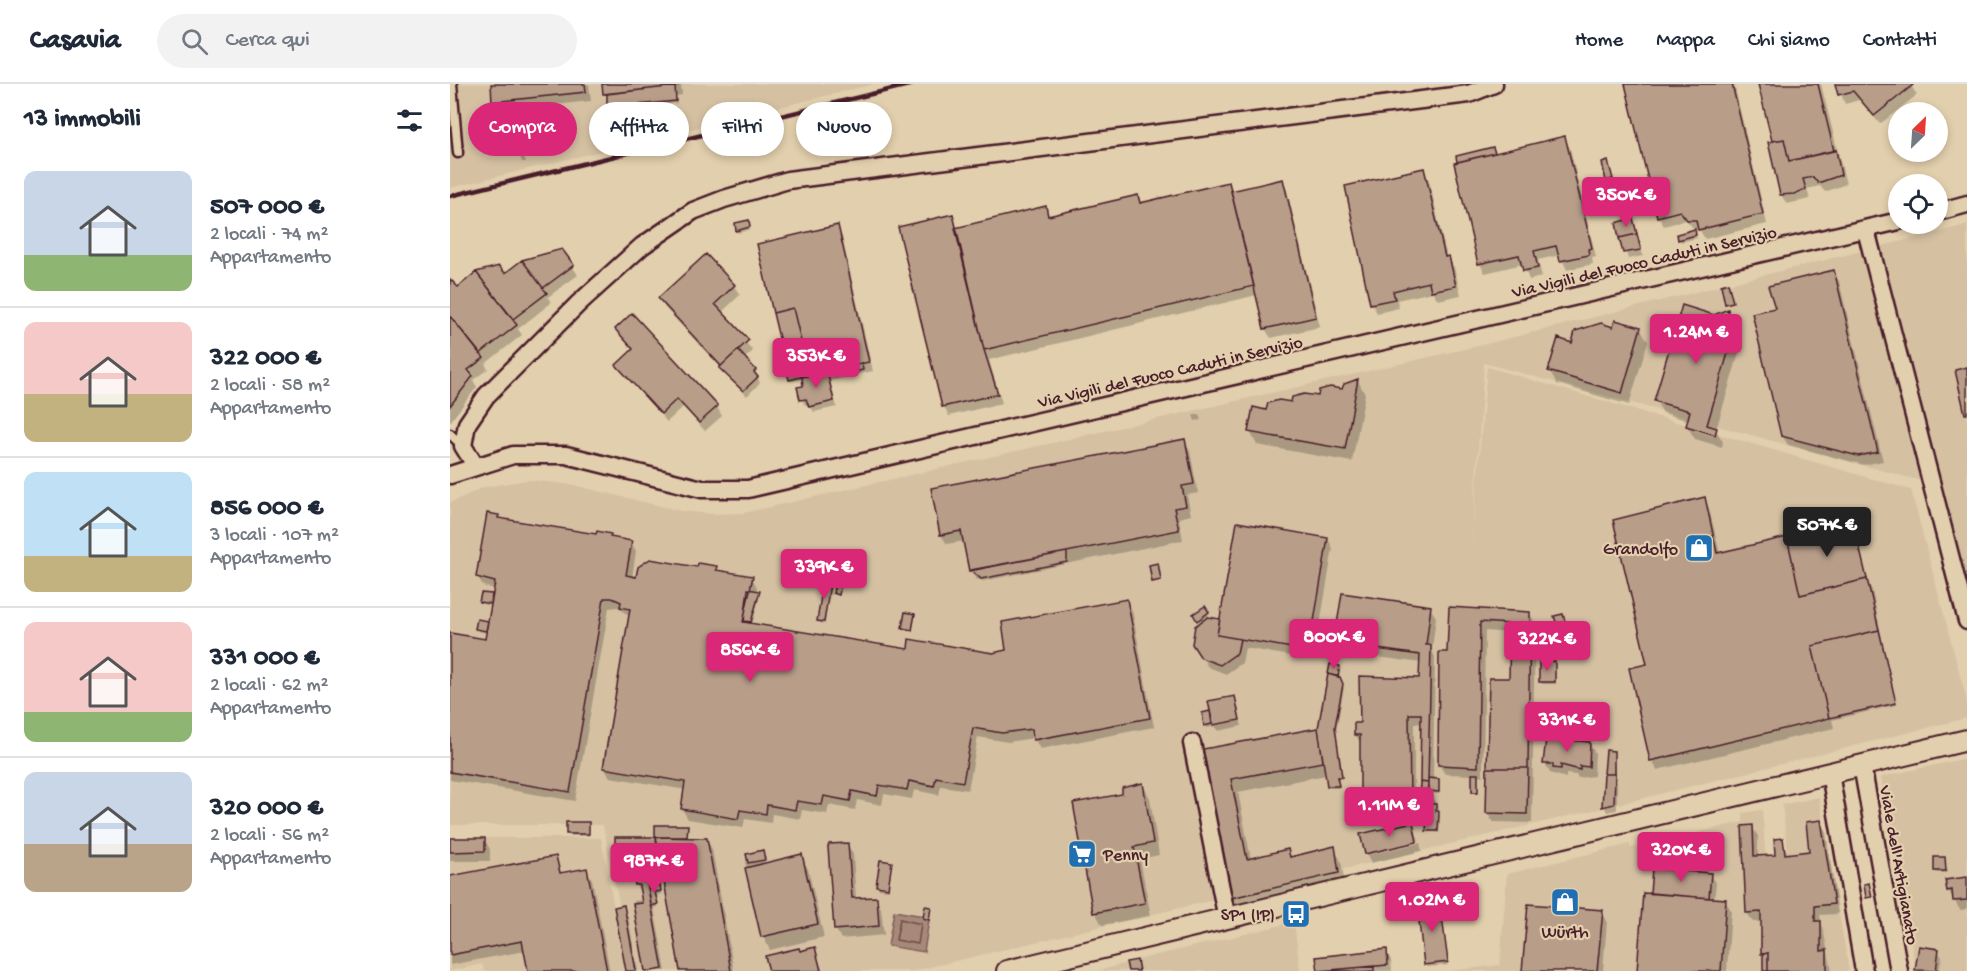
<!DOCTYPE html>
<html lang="it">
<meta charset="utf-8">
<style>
:root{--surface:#fff;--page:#f2f2f3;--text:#1f2937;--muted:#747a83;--line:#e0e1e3;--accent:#db2777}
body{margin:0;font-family:"Gochi Hand",sans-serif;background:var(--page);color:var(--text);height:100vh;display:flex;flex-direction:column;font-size:22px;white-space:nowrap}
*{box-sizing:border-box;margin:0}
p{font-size:20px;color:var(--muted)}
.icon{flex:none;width:33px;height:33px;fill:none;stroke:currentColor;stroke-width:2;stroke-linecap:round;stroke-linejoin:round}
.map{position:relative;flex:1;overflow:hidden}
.drawer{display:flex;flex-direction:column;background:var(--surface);width:450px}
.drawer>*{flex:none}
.banner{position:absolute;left:18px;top:18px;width:570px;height:54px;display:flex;gap:12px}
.needle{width:39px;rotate:25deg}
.buttons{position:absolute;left:1438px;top:18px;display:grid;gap:12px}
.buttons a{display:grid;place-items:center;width:60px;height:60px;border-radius:50%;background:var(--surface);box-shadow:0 3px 9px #0003;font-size:30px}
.price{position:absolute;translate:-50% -51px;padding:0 14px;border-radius:6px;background:var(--accent);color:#fff;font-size:20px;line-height:39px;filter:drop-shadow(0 2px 3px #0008)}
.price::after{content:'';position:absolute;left:50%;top:36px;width:18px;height:14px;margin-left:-9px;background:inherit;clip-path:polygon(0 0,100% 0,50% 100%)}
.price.active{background:#222;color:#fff}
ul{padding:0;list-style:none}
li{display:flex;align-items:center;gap:18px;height:150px;padding:0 24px}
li+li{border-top:2px solid var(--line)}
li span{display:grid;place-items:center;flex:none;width:168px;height:120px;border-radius:12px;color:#555}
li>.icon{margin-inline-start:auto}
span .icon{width:72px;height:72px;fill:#fffc;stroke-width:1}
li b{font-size:26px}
h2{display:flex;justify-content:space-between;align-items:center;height:72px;padding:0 24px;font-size:26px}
.chip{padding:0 21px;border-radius:27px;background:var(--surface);box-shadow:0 3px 9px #0003;font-size:21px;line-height:54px}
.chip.active{background:var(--accent);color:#fff}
header{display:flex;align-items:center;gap:36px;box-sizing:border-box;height:84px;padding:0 30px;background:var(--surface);border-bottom:2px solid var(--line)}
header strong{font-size:28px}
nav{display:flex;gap:33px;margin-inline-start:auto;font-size:21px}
.search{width:420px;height:54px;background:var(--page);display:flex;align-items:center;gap:15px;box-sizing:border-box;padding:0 21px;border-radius:33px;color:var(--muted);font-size:22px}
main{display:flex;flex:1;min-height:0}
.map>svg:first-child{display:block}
.built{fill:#d5c0a2}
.water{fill:#a68979;stroke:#815f5a;stroke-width:1.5}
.shadow{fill:#0003;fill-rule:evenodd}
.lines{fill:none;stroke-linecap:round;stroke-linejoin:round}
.shore{stroke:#6f494a;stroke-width:1.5}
.building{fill:#b89e89;stroke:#4a1f2b;stroke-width:1.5}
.service-casing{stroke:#4a1f2b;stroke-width:13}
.minor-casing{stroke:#4a1f2b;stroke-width:21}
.tertiary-casing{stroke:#4a1f2b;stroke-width:24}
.service{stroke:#e2cfad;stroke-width:8}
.minor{stroke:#e2cfad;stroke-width:16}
.tertiary{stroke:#e2cfad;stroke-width:20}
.rail{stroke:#4a1f2b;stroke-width:4.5}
.labels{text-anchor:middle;stroke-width:4.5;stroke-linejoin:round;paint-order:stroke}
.street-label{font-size:18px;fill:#4a1f2b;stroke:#e2cfad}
.poi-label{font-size:18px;fill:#4a1f2b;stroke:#e2cfad;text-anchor:end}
</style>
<header>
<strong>Casavia</strong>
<div class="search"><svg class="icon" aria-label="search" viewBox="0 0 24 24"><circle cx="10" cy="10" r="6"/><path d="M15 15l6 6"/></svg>Cerca qui</div>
<nav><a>Home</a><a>Mappa</a><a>Chi siamo</a><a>Contatti</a></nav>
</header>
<main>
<section class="drawer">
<h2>13 immobili<svg class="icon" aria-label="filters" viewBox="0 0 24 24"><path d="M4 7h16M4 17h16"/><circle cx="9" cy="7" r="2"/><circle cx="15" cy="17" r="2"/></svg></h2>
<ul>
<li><span style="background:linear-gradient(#c9d6e8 70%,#8fb573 0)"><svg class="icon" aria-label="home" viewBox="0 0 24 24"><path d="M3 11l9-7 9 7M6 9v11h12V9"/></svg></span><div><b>507 000 €</b><p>2 locali · 74 m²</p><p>Appartamento</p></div></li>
<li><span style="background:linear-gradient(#f6c9c9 60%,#c2b280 0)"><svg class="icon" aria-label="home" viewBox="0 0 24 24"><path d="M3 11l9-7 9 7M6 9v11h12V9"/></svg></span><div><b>322 000 €</b><p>2 locali · 58 m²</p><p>Appartamento</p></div></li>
<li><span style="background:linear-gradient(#bfe0f5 70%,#c2b280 0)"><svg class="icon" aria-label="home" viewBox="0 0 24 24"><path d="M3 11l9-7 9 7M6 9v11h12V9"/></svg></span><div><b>856 000 €</b><p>3 locali · 107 m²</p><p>Appartamento</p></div></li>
<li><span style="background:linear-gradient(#f6c9c9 75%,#8fb573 0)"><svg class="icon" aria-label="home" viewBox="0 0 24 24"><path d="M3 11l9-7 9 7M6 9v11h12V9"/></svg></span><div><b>331 000 €</b><p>2 locali · 62 m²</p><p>Appartamento</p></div></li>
<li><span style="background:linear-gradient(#c9d6e8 60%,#b9a48a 0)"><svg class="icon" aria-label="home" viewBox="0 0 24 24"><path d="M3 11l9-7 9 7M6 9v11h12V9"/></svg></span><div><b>320 000 €</b><p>2 locali · 56 m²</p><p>Appartamento</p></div></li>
</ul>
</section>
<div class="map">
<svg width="1517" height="887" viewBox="0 0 1517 887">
<rect width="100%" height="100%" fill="#e2cfad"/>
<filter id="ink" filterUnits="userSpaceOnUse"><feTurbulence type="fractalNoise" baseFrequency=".0167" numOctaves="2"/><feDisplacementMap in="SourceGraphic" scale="12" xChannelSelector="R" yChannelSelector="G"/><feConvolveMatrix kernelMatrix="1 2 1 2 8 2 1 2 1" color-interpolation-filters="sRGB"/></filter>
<g filter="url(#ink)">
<path class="built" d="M0,0H424L0,104Z
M1517,141V546L1475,398L1034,279L1021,468L1037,283L1461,406L1517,618V634L1153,724L463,887H183L153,741H0V419L34,403L79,396L123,401L231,427L262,430L294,429L1028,262Z
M1517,674V887H1466L1431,693Z
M1369,713L1399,887H999L1050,881L1057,790L1180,760V764L1293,738V729L1312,726L1320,827L1345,823L1332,721Z
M0,754H151L176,887H34L32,880L0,887Z
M844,838L850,887H648L687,876Z"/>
<path class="water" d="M444,827L474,832L479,836L474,868L438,862Z"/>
<path class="shadow" d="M42,0H139L141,17L49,27L44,17Z
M154,0H231L232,11L226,12L227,19L160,26Z
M1177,0H1284L1317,140L1255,155L1249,145H1244L1236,136L1214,142L1208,132Z
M1309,0H1371L1396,100L1375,108L1370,102L1357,105L1360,115L1337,120L1331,111L1324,59Z
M1387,0H1460L1467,11L1430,40L1409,16L1395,20Z
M1114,54L1120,64L1146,173L1142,174L1143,180L1117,186L1110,171L1088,176L1092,193L1079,196L1073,180L1035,189L1030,180L1009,78L1044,67L1045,71Z
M73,69L76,78H72L69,70Z
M973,86L979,96L997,174L1004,183L1011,211L988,216L983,208L947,216L949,224L927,229L922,220L897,104Z
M832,96L837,106L870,243L821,254L815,245L807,211L539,276L552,319L499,332L494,323L450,145L503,132L508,145L595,124L600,133L687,112L692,120L778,100L783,108Z
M1183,136L1193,172L1178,175L1167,140Z
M299,140L300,145L289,149L287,146Z
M387,143L392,153L423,287L380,297L387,323L364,328L359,320L355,321L351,315L354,295L341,298L340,296Z
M1245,149L1247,154L1231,158L1230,155Z
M122,182L128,191L98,213L101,219L68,245L72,251L35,280L38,285L23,296L27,303L0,338V197L7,205L27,190L48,183L54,191Z
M1383,188L1389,197L1433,377L1414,381L1338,361L1332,351L1327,225Z
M284,202L290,211L271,229L303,267L294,275L305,287L310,299L297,312L215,224L210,214Z
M1277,227L1284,240L1290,266L1266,346L1273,358L1272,363L1245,355L1237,342L1239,337L1213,329L1206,317L1264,233ZM1240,342L1263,348V352L1240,345Z
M1190,244L1198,257L1179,321L1107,300L1100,287L1123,261L1163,245Z
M167,246L267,323L272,332L255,347L233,323L217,338L168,282L183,267Z
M908,297L915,310L902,378L807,361L800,348L817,327L893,307Z
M749,330L751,336L745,337L743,331Z
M734,357L740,367L748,409L737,411L741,431L729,434L733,456L533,497L526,495L520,486L515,457L497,460L491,451L483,405Z
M1254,415L1259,424L1270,470L1418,499L1422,506L1446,621L1382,636L1384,644L1207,686L1202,676L1199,581Z
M48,432L50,436L147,452L160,451L162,455L181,458L186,467L182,494L266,483L269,488L302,494L307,503L306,508L310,511L302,541L459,567L543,571L558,567L676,516L682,526L704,643L590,665L584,654L558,658L528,653L518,706L491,702L489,711L464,706L462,715L434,710L432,721L407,716L405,726L379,721L377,730L352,726L350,735L322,730L321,739L295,735L293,744L238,735L232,725L236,706L160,693L154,684L180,533L168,523L159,524L125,717L0,696V550L36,557L37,549L28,547V537L39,539L42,522L32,520V510L44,512L45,505L33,502L28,493Z
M878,455L883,464L864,576L795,564L792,579L776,590L758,583L750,570L751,540L745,531L754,524L759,532L756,534L771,536Z
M380,495L375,540L370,539L368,536Z
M980,524L986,533L982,566L985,573L983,696L990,699L989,710L982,709L990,731L989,749L978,747L980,720L970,717L972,639L964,640V730L917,729L911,720V660L905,650L911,641L970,596L971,579L891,568L885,559Z
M1000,525L1080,530L1085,539L1082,739L1043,738L1037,729L1060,595L1061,549L1035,547L1033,692L1027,691L1028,710L1024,708V691L995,690L989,681Z
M464,531L463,548L455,546L454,544Z
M1108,548L1113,561L1104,564L1102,561Z
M1104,578L1106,600H1092L1090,597Z
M889,583L888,596L894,604L886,647L892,695H888L889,704H879L876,691L788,708L801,775L837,766L842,774L884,764L891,777L895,801L790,826L783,814L754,667L870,645Z
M784,613L792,642L768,647L765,642L757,644L753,630L762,629Z
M1140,660L1145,669L1144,692L1128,694L1126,691L1116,690V694L1100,689L1095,679Z
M1163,669L1167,698V726L1157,728L1154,722Z
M693,701L700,714L709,771L690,775L701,832L652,841L645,828L673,712Z
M1370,738L1376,747L1388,830L1370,831L1382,887H1315L1312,838H1303L1297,829L1302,743L1308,752V773L1327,772L1332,756L1339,771L1361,768Z
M138,740L139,752H119L118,749Z
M962,740L969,756L917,768V771L912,751Z
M237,743L238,755H256L262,765L284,887H231L209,764L168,765L167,762V755H208L206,752Z
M0,755H34L40,765V777H0Z
M970,759L972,767L921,779L917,771Z
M397,760L403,770L406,815H426L431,824L434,851L391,855L386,846Z
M190,767L196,777L201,804L209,803L211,805V810H206L208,823L204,824L216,887H197L184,817L193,816L186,801Z
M313,770L315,780L351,772L358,785L374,853L320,866L313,853L295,778Z
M105,773L112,790L136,786L142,795L160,887H79L75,867L0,881V793Z
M1494,774L1496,789H1487L1485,787Z
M441,780L439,806L429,805L428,802Z
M1204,787L1260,791L1266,800L1264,816H1275L1281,826L1277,887H1189Z
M1517,795V825L1510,826L1498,806Z
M989,819L998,881L977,883L976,881Z
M173,823L178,833L188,887H178Z
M1152,828L1157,837L1153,887H1073Z
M364,865L373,887H320L350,868Z
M936,867L941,876L942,887H869L868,874Z
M1488,867L1492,873L1489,887H1467Z"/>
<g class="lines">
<path class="shore" d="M450,835L471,840L468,860L446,856Z"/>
</g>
<path class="building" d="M41,0H135L136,8L42,18Z
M152,0H227V2L153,10Z
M1175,0H1282L1313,130L1248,146L1246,136H1237L1230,127L1207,133Z
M1308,0H1368L1384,67L1339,77L1334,55L1322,57Z
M1385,0H1462L1463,1L1424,32L1403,7L1388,11Z
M225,2L226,17L157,24V10Z
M1115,52L1142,164L1138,165L1139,171L1110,177L1106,162L1084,167L1088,184L1073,187L1069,171L1028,180L1004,79Z
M1334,55L1339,77L1386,66L1391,91L1368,99L1363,93L1353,95L1356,105L1344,110L1330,111L1318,58Z
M1043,63L1045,69L1007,78L1006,72Z
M1158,77L1163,95L1156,97L1152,79Z
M974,84L995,173L999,172L1006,202L981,207L979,198L943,207L945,215L920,220L895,102Z
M833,95L866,233L814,245L781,107Z
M779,98L804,202L534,266L505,144L596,122L598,132L688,111L690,119Z
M1160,99L1167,128L1163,129L1156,100Z
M503,130L534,266L548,310L492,323L448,143Z
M1183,134L1187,150L1169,154L1166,139Z
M299,136L300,143L286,147L285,139Z
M388,141L419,278L359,291L343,224L323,229L307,160Z
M1245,145L1246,151L1228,156L1227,150Z
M1187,150L1191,166L1173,169L1169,154Z
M112,165L124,181L93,204L72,176Z
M256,170L285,201L265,220L299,256L271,282L208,214Z
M72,176L97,209L63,235L26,188L49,182L55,189Z
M1384,186L1428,368L1408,372L1331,352L1302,229L1325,224L1318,202Z
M26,188L67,241L30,270L0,232V195L8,203Z
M1278,199L1283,218L1275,220L1271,201Z
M1232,221L1264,231L1278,225L1283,252L1257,341L1267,344L1265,351L1236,342L1240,327L1204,317Z
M343,224L359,291L339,296L323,229Z
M182,229L268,322L249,339L227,315L211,330L166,281L183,265L165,245Z
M0,232L34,274L18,286L23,292L0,322Z
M1165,236L1191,243L1172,309L1098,287L1108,254L1122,259L1125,247L1151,239L1163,243Z
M288,266L306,286L304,288L308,293L293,307L269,284Z
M412,279L413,286L386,293L385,285Z
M1517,283V330H1515L1505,286Z
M377,287L384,317L359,323L356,315L350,316L347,303L353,302L352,293Z
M908,295L895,365L798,348L803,323L816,326L818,319L829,316L841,318L842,313L854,310L868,312L869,306L880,303L892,305L894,300Z
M735,355L744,400L732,402L736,422L724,424L729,446L519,487L511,447L490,451L481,404Z
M1255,413L1267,469L1337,453L1350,511L1417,495L1429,546L1362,562L1379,634L1200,677L1179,584L1197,580L1163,436Z
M37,429L49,431L48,434L146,450L147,447L161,450L160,453L182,457L176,491L186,493L188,483L200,475L247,483L248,479L267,482L266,486L303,492L293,538L458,565L459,555L543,569L556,566L552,538L677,515L700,634L583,656L582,645L552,649L523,644L513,698L486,693L484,702L459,697L457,706L429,701L427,712L402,707L400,717L374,712L372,721L347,717L345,726L317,721L316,730L290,726L288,735L231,725L235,698L153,684L180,525L170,523L171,518L162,514H154L120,708L0,688V549L35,555L45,498L26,493Z
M1403,437L1417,495L1350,511L1337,453Z
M787,438L878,454L859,567L767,551Z
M617,468V478L531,495L521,486Z
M708,479L711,496L702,498L699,481Z
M374,493L381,494L374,538L367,537Z
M385,499L391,501L389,511L383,509Z
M298,505L310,507L301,538L294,537Z
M31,509L42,510L41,520L29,518Z
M892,509L981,522L976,561H981L978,699L970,698L971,630H959L960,720H910V651H904V639H910L909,592L969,594L970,571L884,559Z
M755,522L759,528L747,537L743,530Z
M999,523L1080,528L1078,684H1037L1039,594H1059L1060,540L1030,538L1028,683L988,681L989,568H997Z
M455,528L465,530L462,546L452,544Z
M1113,530L1116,541L1108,544L1104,532Z
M758,533L770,535L767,551L790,555L787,569L770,581L751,574L742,560L745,542Z
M27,535L38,537L36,547L25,545Z
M1108,544L1113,558L1101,562L1098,546Z
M1429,546L1446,619L1379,634L1362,562Z
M1089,577H1105V598H1089Z
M880,580L890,582L888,593L878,590Z
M878,590L890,593L893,600L885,643L892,693H887L889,702H877L868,644Z
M785,612L790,636L763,641L758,617Z
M760,627L762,640L754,642L752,629Z
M868,644L873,678L781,695L797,775L838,765L840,773L885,762L889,789L781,814L753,665Z
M1096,654L1140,658L1139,683L1130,682V686L1111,681V685L1103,684V680H1093Z
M1156,666L1164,667V690H1154Z
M1037,684H1078L1077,730L1036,729Z
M1022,690H1028V708H1022Z
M1154,690H1165L1164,720L1152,723Z
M978,694L989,695V708L978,707Z
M970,698L978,699L977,718H969Z
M693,699L703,759L684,763L695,819L643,829L623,719L672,710V704Z
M978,720H986V727H989L988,747H976Z
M1371,736L1384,820L1365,822V837H1371V867L1377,866V887H1318V869L1311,870V828L1296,829L1292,742L1303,741L1304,772L1325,771L1324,755L1333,754L1335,770L1359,767L1356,738Z
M116,738H139V750H116Z
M963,738L967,758L915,770L910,750Z
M205,741H238L237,753H206L207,762L165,763V753H205Z
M206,753L257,754L281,887H230Z
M0,754H35V767L0,768Z
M398,759L402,814L427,813L429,842L384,846L378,763L379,760Z
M191,765L213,885L202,887H195L183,820L192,819L189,801H185L178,768Z
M313,766L315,776L298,779L296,770Z
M352,770L368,840L311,853L295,784Z
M106,772L110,789L137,784L157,887H78L72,857L0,871V792Z
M1484,773H1495L1496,787H1484Z
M430,776L442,778L438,804L426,802Z
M1232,783L1235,787L1261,789L1259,814L1200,809L1202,785L1228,786Z
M1517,793V816L1503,817L1502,806L1497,807L1495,796Z
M1419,799L1422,813L1416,814L1414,800Z
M210,801L211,807L205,808L208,820L201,822L198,803Z
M1193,809L1276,815L1271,887H1187Z
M990,817L998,878L974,881L967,820Z
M1078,820L1153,826L1147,887H1072Z
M174,821L186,887H176L164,823Z
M475,822L481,823L479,836L473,834Z
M1469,862L1489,865L1486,887L1465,886Z
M365,863L371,887H319L315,872L349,864L350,867Z
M937,865L938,881L868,887L866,873Z
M1318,869V887H1313V870Z
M687,876L689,887H678L676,878Z
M924,882V887H872Z"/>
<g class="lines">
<g class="service-casing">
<path id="service" d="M2,0L8,69
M0,350L13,362"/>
</g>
<g class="minor-casing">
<path id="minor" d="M1488,128L1517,120
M1416,146L1517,537
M25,381L13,362L17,340L36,312L129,219L192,162L243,127L274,115L338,96L1019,10L1044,0
M0,391L63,371H116L252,405H298L1449,137
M742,659L777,835
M1412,681L1449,887
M1380,689L1414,887"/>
</g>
<g class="tertiary-casing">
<path id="tertiary" d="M557,887L1517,656"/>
</g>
<use href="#service" class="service"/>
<use href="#minor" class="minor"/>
<use href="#tertiary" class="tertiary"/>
<path class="rail" d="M0,112L463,0"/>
</g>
</g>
<defs>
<g id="shop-square" transform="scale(1.5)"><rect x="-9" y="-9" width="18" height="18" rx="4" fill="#1f6fb2" stroke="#e2cfad"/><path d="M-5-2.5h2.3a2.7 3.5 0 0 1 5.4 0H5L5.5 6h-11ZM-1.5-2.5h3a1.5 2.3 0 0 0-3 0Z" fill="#fff"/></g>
<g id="supermarket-square" transform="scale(1.5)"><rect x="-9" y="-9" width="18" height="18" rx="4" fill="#1f6fb2" stroke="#e2cfad"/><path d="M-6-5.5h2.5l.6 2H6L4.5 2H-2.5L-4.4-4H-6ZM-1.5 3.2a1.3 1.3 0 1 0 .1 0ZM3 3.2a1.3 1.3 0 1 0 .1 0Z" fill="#fff"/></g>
<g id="bus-square" transform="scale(1.5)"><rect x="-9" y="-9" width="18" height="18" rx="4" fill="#1f6fb2" stroke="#e2cfad"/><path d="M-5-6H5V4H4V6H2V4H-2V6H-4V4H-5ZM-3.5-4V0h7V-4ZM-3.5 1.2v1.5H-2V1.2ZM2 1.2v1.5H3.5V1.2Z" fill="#fff"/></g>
</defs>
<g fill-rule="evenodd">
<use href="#shop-square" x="1249" y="464"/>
<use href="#supermarket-square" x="632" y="770"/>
<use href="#shop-square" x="1115" y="818"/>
<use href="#bus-square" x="846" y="830"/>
</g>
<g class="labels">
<g class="street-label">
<text transform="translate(1194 177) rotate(-13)" y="6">Via Vigili del Fuoco Caduti in Servizio</text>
<text transform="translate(720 287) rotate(-13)" y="6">Via Vigili del Fuoco Caduti in Servizio</text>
<text transform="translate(1450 781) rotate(80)" y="6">Viale dell'Artigianato</text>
</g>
<g class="poi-label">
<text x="1228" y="470">Grandolfo</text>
<text x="653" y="776" text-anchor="start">Penny</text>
<text x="825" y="836">SP1 (IP)</text>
<text x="1115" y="853" text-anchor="middle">Würth</text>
</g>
</g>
</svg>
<div class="buttons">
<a><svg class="needle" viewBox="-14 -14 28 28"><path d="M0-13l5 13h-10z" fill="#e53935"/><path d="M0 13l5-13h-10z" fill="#747a83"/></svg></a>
<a><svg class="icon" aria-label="locate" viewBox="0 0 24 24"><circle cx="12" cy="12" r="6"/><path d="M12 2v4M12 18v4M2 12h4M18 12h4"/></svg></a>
</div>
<b class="price" style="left:1176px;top:144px">350K €</b>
<b class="price" style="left:1246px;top:281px">1.24M €</b>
<b class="price" style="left:366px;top:305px">353K €</b>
<b class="price active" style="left:1377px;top:474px">507K €</b>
<b class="price" style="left:374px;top:516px">339K €</b>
<b class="price" style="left:884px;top:586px">800K €</b>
<b class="price" style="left:1097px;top:588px">322K €</b>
<b class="price" style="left:300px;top:599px">856K €</b>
<b class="price" style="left:1117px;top:669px">331K €</b>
<b class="price" style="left:939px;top:754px">1.11M €</b>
<b class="price" style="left:1231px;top:799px">320K €</b>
<b class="price" style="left:204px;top:810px">987K €</b>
<b class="price" style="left:982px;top:849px">1.02M €</b>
<div class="banner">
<a class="chip active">Compra</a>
<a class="chip">Affitta</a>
<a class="chip">Filtri</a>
<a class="chip">Nuovo</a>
</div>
</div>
</main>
